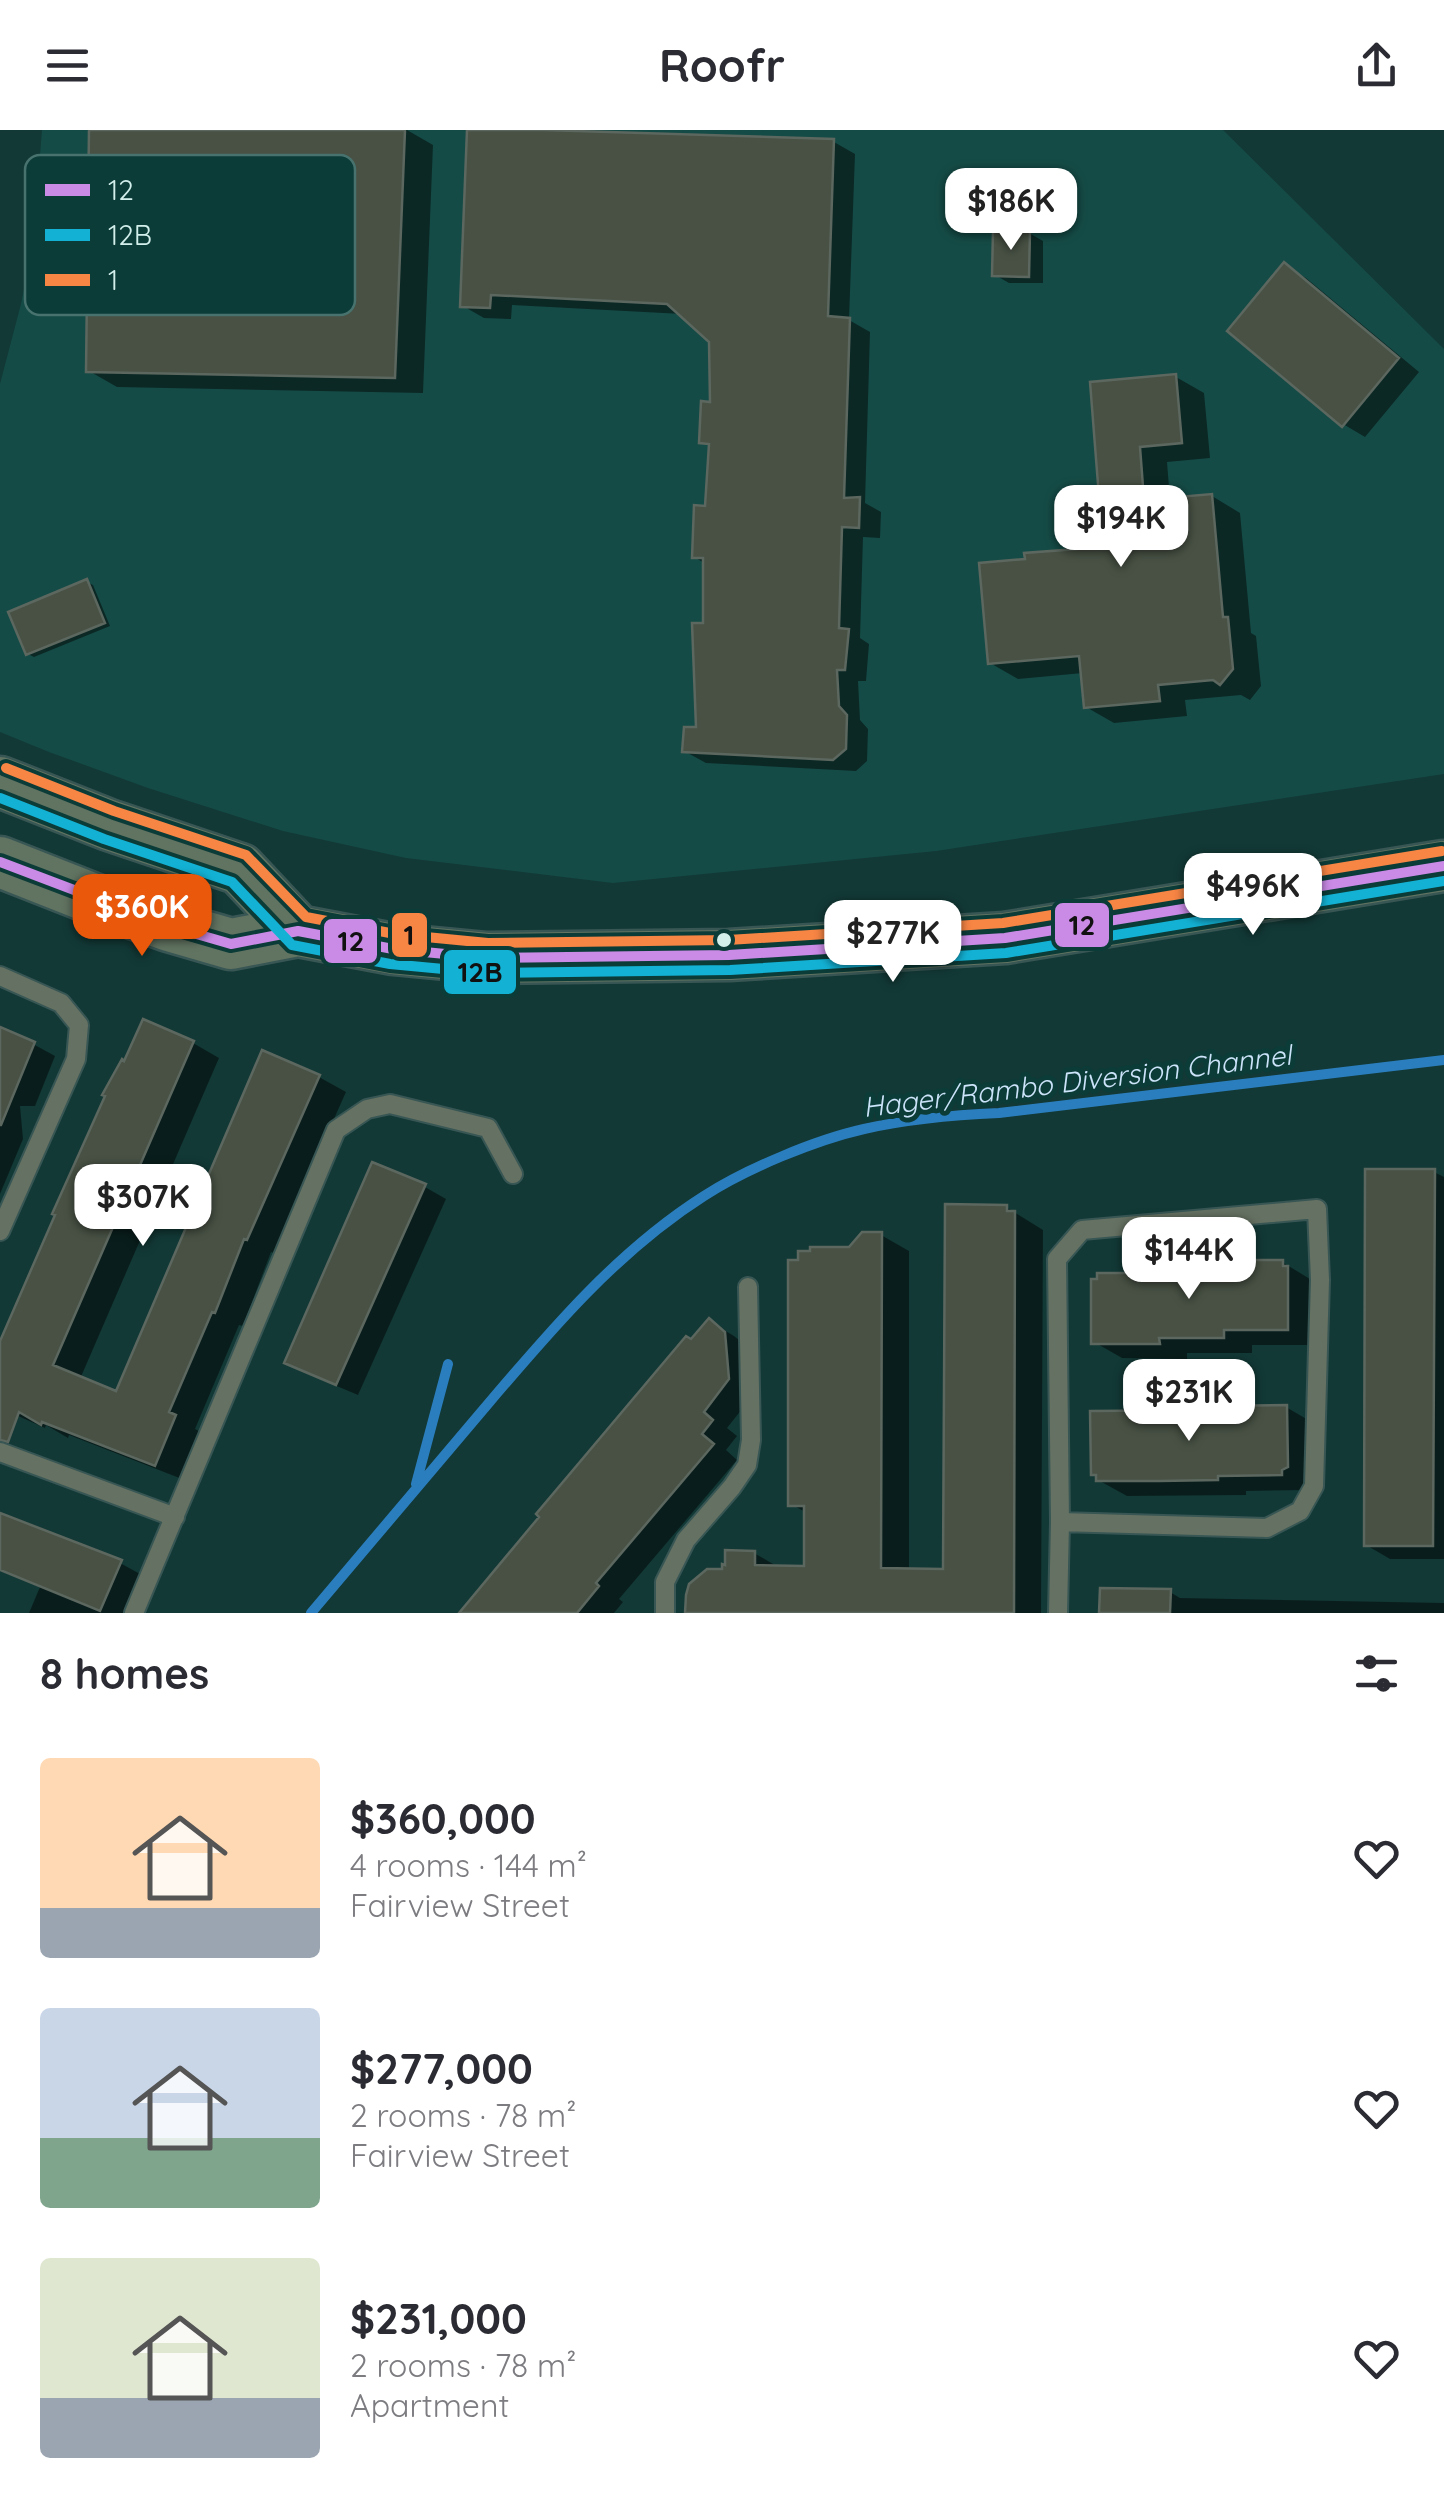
<!DOCTYPE html>
<meta charset="utf-8">
<style>
:root{--surface:#fff;--page:#f2f2f3;--text:#2b2b33;--muted:#7c7c81;--accent:#ea580c}
body{margin:0;font-family:Quicksand,sans-serif;background:var(--page);color:var(--text);height:100vh;display:flex;flex-direction:column;font-size:38px;white-space:nowrap}
*{box-sizing:border-box;margin:0}
p{font-size:32px;color:var(--muted)}
.icon{flex:none;width:55px;height:55px;fill:none;stroke:currentColor;stroke-width:2;stroke-linecap:round;stroke-linejoin:round}
.map{position:relative;height:1483px;overflow:hidden}
.details{display:flex;flex-direction:column;background:var(--surface);flex:1}
.details>*{flex:none}
.price{position:absolute;translate:-50% -85px;padding:0 22px;border-radius:20px;background:#fff;color:#222;font-size:32px;line-height:65px;filter:drop-shadow(0 2px 5px #0008)}
.price::after{content:'';position:absolute;left:50%;top:60px;width:30px;height:22px;margin-left:-15px;background:inherit;clip-path:polygon(0 0,100% 0,50% 100%)}
.price.on{background:var(--accent);color:#fff}
ul{padding:0;list-style:none}
li{display:flex;align-items:center;gap:30px;height:250px;padding:0 40px}
li span{display:grid;place-items:center;flex:none;width:280px;height:200px;border-radius:10px;color:#555}
li>.icon{margin-inline-start:auto}
span .icon{width:120px;height:120px;fill:#fffc;stroke-width:1}
li b{font-size:42px}
h2{display:flex;justify-content:space-between;align-items:center;height:120px;padding:0 40px;font-size:42px}
header{display:flex;justify-content:space-between;align-items:center;height:130px;padding:0 40px;background:var(--surface);font-size:45px;font-weight:700}
.map>svg:first-child{display:block}
.built{fill:#154b46}
.shadow{fill:#0007}
.lines{fill:none;stroke-linecap:round;stroke-linejoin:round}
.stream{stroke:#2b7ebe;stroke-width:10}
.building{fill:#485144;stroke:#5c675f;stroke-width:2.5}
.service-casing{stroke:#385654;stroke-width:22}
.secondary-casing{stroke:#385654;stroke-width:55}
.service{stroke:#657162;stroke-width:18}
.secondary{stroke:#617361;stroke-width:50}
.bus-1-casing{stroke:#0c3c38;stroke-width:18}
.bus-2-casing{stroke:#0c3c38;stroke-width:18}
.bus-3-casing{stroke:#0c3c38;stroke-width:18}
.bus-1{stroke:#ca8be6;stroke-width:10}
.bus-2{stroke:#13b2d5;stroke-width:10}
.bus-3{stroke:#f78544;stroke-width:10}
.bus-dot{fill:#d2efeb;stroke:#0c3c38;stroke-width:4}
.labels{text-anchor:middle;stroke-width:10;stroke-linejoin:round;paint-order:stroke}
.water-label{font-size:28px;font-style:italic;fill:#cce4fa;stroke:#0c3c38}
.key{fill:#0c3c38;stroke:#47726e;stroke-width:2.5}
.key-label{font-size:28px;fill:#d2efeb}
.line-badge{stroke:#0c3c38;stroke-width:4}
.pale-badge-label{font-size:28px;text-anchor:middle;font-weight:bold;fill:#111}
</style>
<header><svg class="icon" aria-label="menu" viewBox="0 0 24 24"><path d="M4 6h16M4 12h16M4 18h16"/></svg>Roofr<svg class="icon" aria-label="share" viewBox="0 0 24 24"><path d="M12 15V3M7 8l5-5 5 5M5 13v7h14v-7"/></svg></header>
<div class="map">
<svg width="1444" height="1483" viewBox="0 0 1444 1483">
<rect width="100%" height="100%" fill="#123936"/>
<path class="built" d="M42,0H1223L1444,219V644L936,721L613,753L406,728L283,701L148,658L49,622L0,602V254L21,174L33,114Z"/>
<path class="shadow" d="M92,0H407L433,15L423,263L117,257L89,241Z
M510,0H565V4L834,12L855,24L849,190L870,202L865,373L881,382L880,408L863,407L860,508L869,514L866,551H858L860,590L868,599L867,631L856,641L706,633L684,621L698,599L706,496V434L694,427L707,378L712,317L702,312L713,275L712,211L682,184L512,175L511,189L484,188L463,176Z
M1029,103L1043,111V153H1009L995,145Z
M1285,136L1306,148L1419,242L1365,307L1343,294Z
M1176,247L1204,263L1210,328L1167,332L1170,370L1212,366L1240,383L1251,503L1256,506L1261,556L1250,570L1241,565L1185,570L1187,586L1114,593L1086,577L1083,543L1018,549L990,533L1080,421L1092,401L1101,370Z
M87,452L93,455L110,496L34,527L28,524Z
M0,896L55,926L35,976H20L23,1009L0,1064Z
M193,913L219,928L80,1249L117,1264L319,947L346,962L274,1123L271,1122L243,1196L239,1195L195,1299L201,1302L182,1349L69,1305L68,1308L46,1295L45,1298L0,1278V1216Z
M1434,1042L1444,1047V1429H1390L1366,1415Z
M425,1057L446,1069L358,1265L308,1244L287,1232Z
M1006,1077L1043,1100L1041,1483H688L724,1442L754,1423L780,1438L807,1439V1383L791,1374L850,1119L881,1105L909,1121V1441L945,1442Z
M1282,1132L1310,1149V1152L1316,1155V1215H1252V1223H1187V1229L1122,1228L1094,1212L1163,1146Z
M709,1191L734,1206L750,1219L754,1264L727,1298L737,1306L726,1320L737,1330L619,1469L623,1472L614,1483H461Z
M1286,1277L1315,1294L1309,1360L1246,1361V1365L1127,1366L1098,1350Z
M0,1386L120,1433L142,1445L126,1483H29L40,1457L0,1441Z
M1170,1462L1180,1468L1444,1473V1483H1102Z"/>
<g class="lines">
<path class="stream" d="M416,1354L448,1234
M311,1483C368,1416 425,1348 482,1281C549,1202 616,1122 704,1066C746,1039 815,1010 864,999C908,989 953,985 999,983L1444,930"/>
</g>
<path class="building" d="M89,0H405L395,248L86,242Z
M467,0H544L834,9L828,186L850,188L844,368L860,367L859,398L842,397L839,498L849,499L845,540H837L839,576L847,585L846,619L833,630L682,622L684,597H696L692,493H703V428H692L694,375L705,376L709,314L699,313L701,271L710,272L709,212L667,174L491,165L490,178L460,177Z
M993,100L1030,101L1029,147L992,146Z
M1284,132L1399,228L1342,297L1227,201Z
M1176,244L1182,313L1140,317L1144,370L1212,364L1223,487H1228L1233,539L1220,555L1213,550L1158,555L1160,571L1084,578L1079,526L988,534L979,433L1025,429L1024,423L1077,419L1076,399H1090L1088,368L1099,367L1090,252Z
M87,449L105,493L26,525L8,482Z
M143,889L194,911L53,1235L116,1261L262,920L320,945L247,1110L244,1109L215,1183L212,1182L169,1282L176,1285L155,1336L42,1292L41,1295L19,1282L8,1312L0,1310V1211L55,1085L52,1084L105,966L102,965L122,929L124,931Z
M0,897L35,912L1,995H0Z
M372,1032L426,1054L336,1255L284,1233Z
M1365,1039H1435L1433,1416H1364Z
M945,1074L1007,1075V1081H1015L1014,1483H685L686,1465L689,1454L707,1439H722V1434L725,1435V1420L755,1421V1435L804,1436V1376H788V1130H798V1121H810V1117H849L862,1102H882L881,1438L943,1439Z
M1225,1130H1283V1136H1288V1200H1224V1208H1159L1160,1214H1091V1149H1097V1143H1161V1137H1225Z
M709,1188L725,1202L729,1249L704,1282L713,1290L702,1304L714,1314L596,1453L599,1456L577,1483H459L539,1387L536,1384L686,1206L691,1209Z
M1287,1275L1288,1337L1282,1340V1345L1218,1346V1350L1159,1351H1096V1345H1091L1090,1281L1220,1280V1276Z
M0,1383L122,1430L100,1481L0,1440Z
M1100,1458L1171,1459L1170,1483H1099Z"/>
<g class="lines">
<g class="service-casing">
<path id="service" d="M0,846L61,873L79,895L76,929L0,1101
M0,1322L175,1387
M134,1483L336,1000L367,979L390,974L488,998L513,1044
M665,1483V1452L686,1410L732,1357L747,1335L751,1310L748,1157
M1058,1483L1060,1392L1057,1129L1082,1100L1317,1079L1320,1150L1314,1356L1300,1381L1267,1398L1060,1392"/>
</g>
<g class="secondary-casing">
<path id="secondary" d="M0,652L109,695L240,739L298,801
M0,732L99,771L169,796L231,814L298,801L393,819L487,828L729,825L1005,808L1444,736"/>
</g>
<use href="#service" class="service"/>
<use href="#secondary" class="secondary"/>
<g class="bus-1-casing">
<path id="bus-1" d="M0,732L169,796L231,814L298,801L393,819L487,828L729,825L1005,808L1444,736"/>
</g>
<g class="bus-2-casing">
<path id="bus-2" d="M0,668L104,709L232,752L292,815L390,834L486,843L730,840L1006,823L1444,751"/>
</g>
<g class="bus-3-casing">
<path id="bus-3" d="M6,638L114,681L246,725L306,787L395,804L488,813L728,810L1003,793L1442,721"/>
</g>
<use href="#bus-1" class="bus-1"/>
<use href="#bus-2" class="bus-2"/>
<use href="#bus-3" class="bus-3"/>
</g>
<circle class="bus-dot" cx="724" cy="810" r="9"/>
<g class="labels">
<g class="water-label">
<text transform="translate(1077 951) rotate(-7)" y="10">Hager/Rambo Diversion Channel</text>
</g>
</g>
<rect x="25" y="25" width="330" height="160" rx="15" class="key"/>
<rect x="45" y="54" width="45" height="12" fill="#ca8be6"/>
<rect x="45" y="99" width="45" height="12" fill="#13b2d5"/>
<rect x="45" y="144" width="45" height="12" fill="#f78544"/>
<g class="key-label">
<text x="108" y="70">12</text>
<text x="108" y="115">12B</text>
<text x="108" y="160">1</text>
</g>
<g class="line-badge">
<rect x="1053" y="771" width="58" height="48" rx="10" fill="#ca8be6"/>
<rect x="390" y="781" width="39" height="48" rx="10" fill="#f78544"/>
<rect x="322" y="787" width="57" height="48" rx="10" fill="#ca8be6"/>
<rect x="442" y="818" width="76" height="48" rx="10" fill="#13b2d5"/>
</g>
<g class="pale-badge-label">
<text x="1082" y="805">12</text>
<text x="409" y="815">1</text>
<text x="351" y="821">12</text>
<text x="480" y="852">12B</text>
</g>
</svg>
<b class="price" style="left:1011px;top:123px">$186K</b>
<b class="price" style="left:1121px;top:440px">$194K</b>
<b class="price" style="left:1253px;top:808px">$496K</b>
<b class="price on" style="left:142px;top:829px">$360K</b>
<b class="price" style="left:893px;top:855px">$277K</b>
<b class="price" style="left:143px;top:1119px">$307K</b>
<b class="price" style="left:1189px;top:1172px">$144K</b>
<b class="price" style="left:1189px;top:1314px">$231K</b>
</div>
<section class="details">
<h2>8 homes<svg class="icon" aria-label="filters" viewBox="0 0 24 24"><path d="M4 7h16M4 17h16"/><circle cx="9" cy="7" r="2"/><circle cx="15" cy="17" r="2"/></svg></h2>
<ul>
<li><span style="background:linear-gradient(#ffd9b3 75%,#9aa5b1 0)"><svg class="icon" aria-label="home" viewBox="0 0 24 24"><path d="M3 11l9-7 9 7M6 9v11h12V9"/></svg></span><div><b>$360,000</b><p>4 rooms · 144 m²</p><p>Fairview Street</p></div><svg class="icon" aria-label="heart" viewBox="0 0 24 24"><path d="M12 20l-8-8c-3-5 5-10 8-4 3-6 11-1 8 4z"/></svg></li>
<li><span style="background:linear-gradient(#c9d6e8 65%,#7fa58c 0)"><svg class="icon" aria-label="home" viewBox="0 0 24 24"><path d="M3 11l9-7 9 7M6 9v11h12V9"/></svg></span><div><b>$277,000</b><p>2 rooms · 78 m²</p><p>Fairview Street</p></div><svg class="icon" aria-label="heart" viewBox="0 0 24 24"><path d="M12 20l-8-8c-3-5 5-10 8-4 3-6 11-1 8 4z"/></svg></li>
<li><span style="background:linear-gradient(#dfe7d0 70%,#9aa5b1 0)"><svg class="icon" aria-label="home" viewBox="0 0 24 24"><path d="M3 11l9-7 9 7M6 9v11h12V9"/></svg></span><div><b>$231,000</b><p>2 rooms · 78 m²</p><p>Apartment</p></div><svg class="icon" aria-label="heart" viewBox="0 0 24 24"><path d="M12 20l-8-8c-3-5 5-10 8-4 3-6 11-1 8 4z"/></svg></li>
</ul>
</section>
